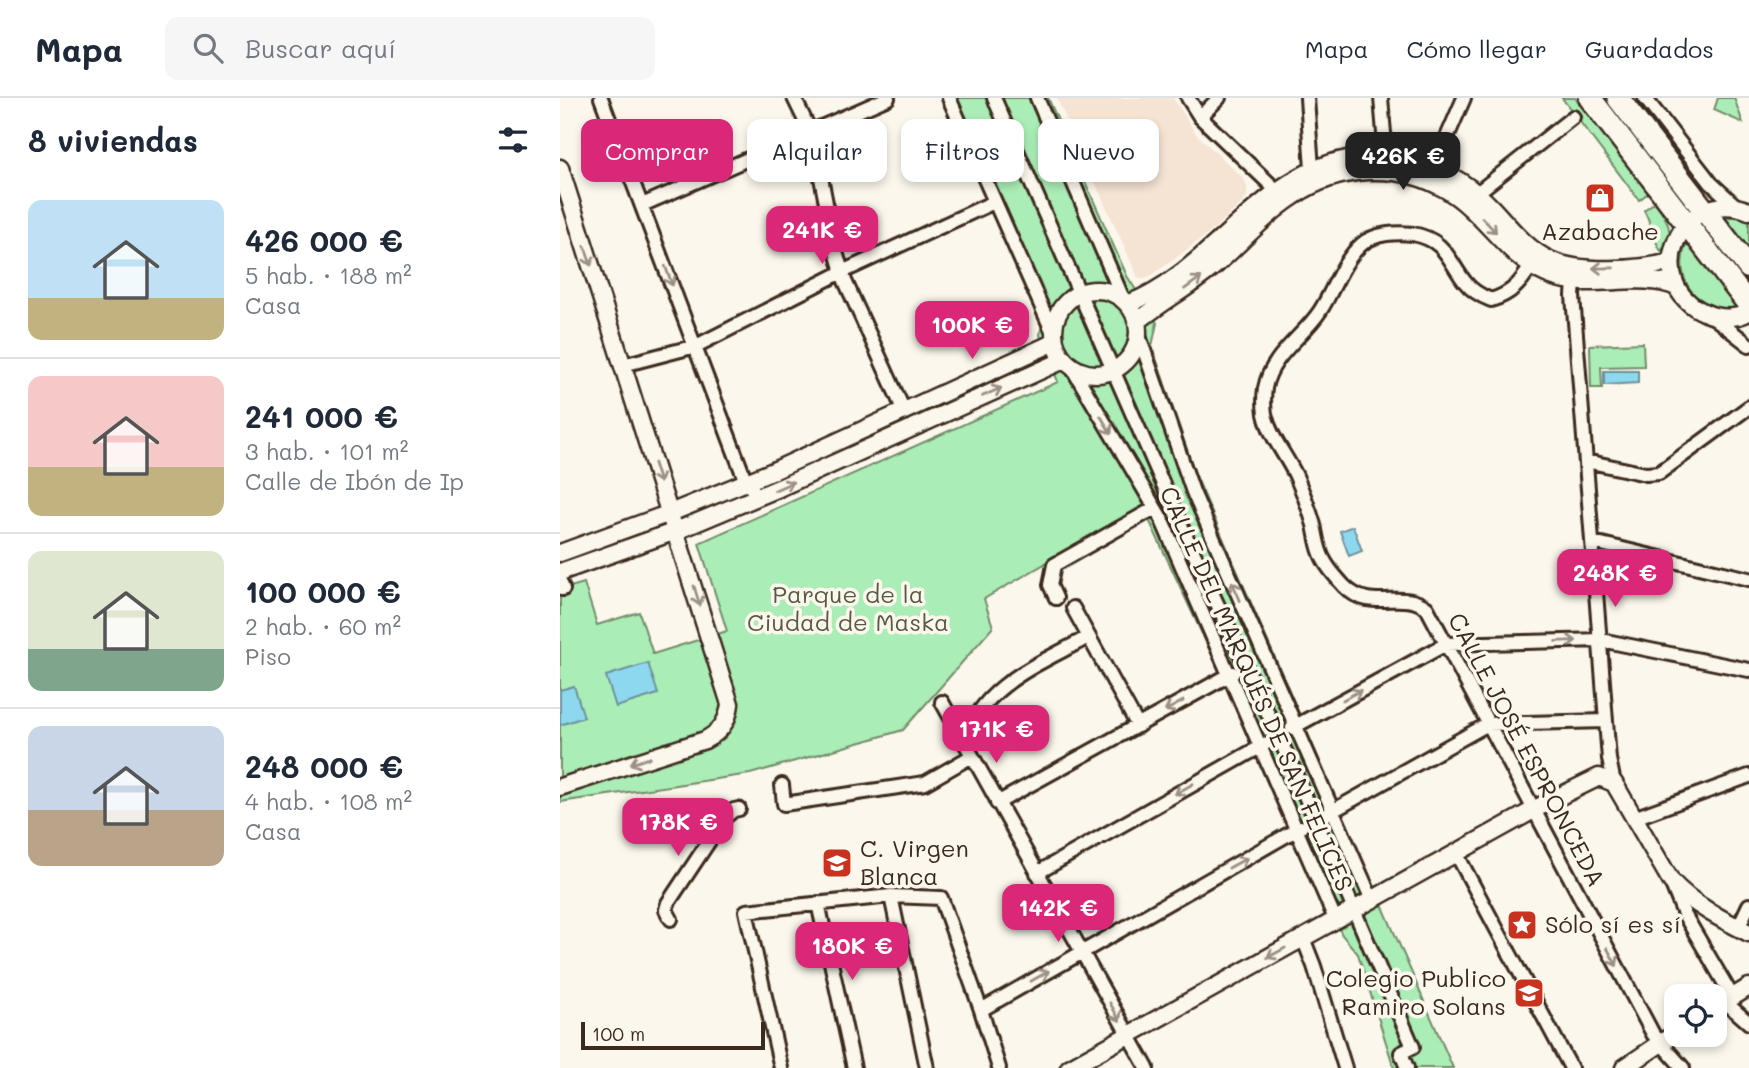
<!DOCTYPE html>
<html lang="es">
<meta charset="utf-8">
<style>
:root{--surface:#fff;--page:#f6f6f7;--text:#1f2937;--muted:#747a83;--line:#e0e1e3;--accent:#db2777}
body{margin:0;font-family:Mali,sans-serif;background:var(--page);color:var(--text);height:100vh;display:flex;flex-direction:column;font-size:26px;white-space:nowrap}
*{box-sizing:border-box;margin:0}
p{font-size:23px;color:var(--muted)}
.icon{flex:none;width:38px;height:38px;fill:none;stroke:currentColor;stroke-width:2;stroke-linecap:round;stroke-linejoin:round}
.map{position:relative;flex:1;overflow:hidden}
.sheet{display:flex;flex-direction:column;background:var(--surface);width:560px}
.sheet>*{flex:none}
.hud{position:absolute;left:21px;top:21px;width:665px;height:63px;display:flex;gap:14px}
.buttons{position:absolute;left:1104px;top:886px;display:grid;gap:14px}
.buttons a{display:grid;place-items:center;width:63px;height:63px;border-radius:14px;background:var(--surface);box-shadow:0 4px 10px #0003;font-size:35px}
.scale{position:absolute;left:21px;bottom:18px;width:184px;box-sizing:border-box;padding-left:7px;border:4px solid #3b2a1e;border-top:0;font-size:19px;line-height:24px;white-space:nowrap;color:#3b2a1e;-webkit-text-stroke:5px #fbf7ec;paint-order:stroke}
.price{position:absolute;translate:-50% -60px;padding:0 16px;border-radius:14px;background:var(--accent);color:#fff;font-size:23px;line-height:46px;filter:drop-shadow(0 2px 4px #0008)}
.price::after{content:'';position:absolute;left:50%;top:42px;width:21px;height:16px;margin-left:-10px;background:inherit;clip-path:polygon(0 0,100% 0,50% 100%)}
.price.on{background:#222;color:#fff}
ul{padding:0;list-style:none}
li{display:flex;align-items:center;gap:21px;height:175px;padding:0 28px}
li+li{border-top:2px solid var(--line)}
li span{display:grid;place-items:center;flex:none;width:196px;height:140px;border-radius:14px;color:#555}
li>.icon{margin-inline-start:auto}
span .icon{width:84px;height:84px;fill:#fffc;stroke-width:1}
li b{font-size:30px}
h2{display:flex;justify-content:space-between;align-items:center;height:84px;padding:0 28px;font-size:30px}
.pill{padding:0 24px;border-radius:14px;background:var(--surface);box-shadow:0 4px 10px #0003;font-size:24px;line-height:63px}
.pill.on{background:var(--accent);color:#fff}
header{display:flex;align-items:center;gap:42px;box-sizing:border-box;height:98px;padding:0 35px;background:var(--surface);border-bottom:2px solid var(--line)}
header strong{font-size:33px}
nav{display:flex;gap:38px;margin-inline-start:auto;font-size:24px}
.search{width:490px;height:63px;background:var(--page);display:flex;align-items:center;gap:18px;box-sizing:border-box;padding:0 24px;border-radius:14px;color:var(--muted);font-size:26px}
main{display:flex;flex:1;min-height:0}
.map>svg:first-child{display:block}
.built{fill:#f5e3d3}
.green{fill:#abedb6;stroke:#738c6a;stroke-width:2}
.water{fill:#8ed8ef;stroke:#6d929b;stroke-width:2}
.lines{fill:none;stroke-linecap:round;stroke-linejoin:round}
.street-casing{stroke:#3b2a1e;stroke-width:18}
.secondary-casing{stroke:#3b2a1e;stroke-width:21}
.highway-casing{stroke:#3b2a1e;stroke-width:26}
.street{stroke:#fbf7ec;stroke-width:12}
.secondary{stroke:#fbf7ec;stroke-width:16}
.highway{stroke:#fbf7ec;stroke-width:21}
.oneway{stroke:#9b9085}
.labels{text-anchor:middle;stroke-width:7;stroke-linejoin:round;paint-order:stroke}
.poi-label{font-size:24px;fill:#3b2a1e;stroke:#fbf7ec;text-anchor:start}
.park-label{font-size:24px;fill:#575b44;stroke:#fbf7ec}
.street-label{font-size:24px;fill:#3b2a1e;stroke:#fbf7ec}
</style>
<header>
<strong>Mapa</strong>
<div class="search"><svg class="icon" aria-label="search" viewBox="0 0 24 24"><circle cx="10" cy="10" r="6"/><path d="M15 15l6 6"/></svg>Buscar aquí</div>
<nav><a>Mapa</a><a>Cómo llegar</a><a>Guardados</a></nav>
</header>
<main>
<section class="sheet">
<h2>8 viviendas<svg class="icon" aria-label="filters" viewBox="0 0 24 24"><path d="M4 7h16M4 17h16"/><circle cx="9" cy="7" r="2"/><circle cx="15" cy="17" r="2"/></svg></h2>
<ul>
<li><span style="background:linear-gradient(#bfe0f5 70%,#c2b280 0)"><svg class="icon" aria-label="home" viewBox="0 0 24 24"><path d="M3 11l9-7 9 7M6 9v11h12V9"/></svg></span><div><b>426 000 €</b><p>5 hab. · 188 m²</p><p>Casa</p></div></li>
<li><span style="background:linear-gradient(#f6c9c9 65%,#c2b280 0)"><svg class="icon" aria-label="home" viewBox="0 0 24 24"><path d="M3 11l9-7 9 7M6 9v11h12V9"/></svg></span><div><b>241 000 €</b><p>3 hab. · 101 m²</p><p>Calle de Ibón de Ip</p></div></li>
<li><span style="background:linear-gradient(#dfe7d0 70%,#7fa58c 0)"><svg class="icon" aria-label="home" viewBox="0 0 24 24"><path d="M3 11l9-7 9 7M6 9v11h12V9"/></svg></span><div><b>100 000 €</b><p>2 hab. · 60 m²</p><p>Piso</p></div></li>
<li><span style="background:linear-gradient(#c9d6e8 60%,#b9a48a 0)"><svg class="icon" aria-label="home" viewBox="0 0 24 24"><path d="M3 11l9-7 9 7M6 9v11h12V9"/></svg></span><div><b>248 000 €</b><p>4 hab. · 108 m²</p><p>Casa</p></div></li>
</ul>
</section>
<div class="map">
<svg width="1189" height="970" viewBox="0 0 1189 970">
<rect width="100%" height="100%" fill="#fbf7ec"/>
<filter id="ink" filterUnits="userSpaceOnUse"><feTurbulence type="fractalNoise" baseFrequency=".0143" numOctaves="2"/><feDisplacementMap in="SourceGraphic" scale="14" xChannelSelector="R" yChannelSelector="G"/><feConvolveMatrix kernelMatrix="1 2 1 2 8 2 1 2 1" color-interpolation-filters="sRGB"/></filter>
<g filter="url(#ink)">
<path class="built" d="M497,0H613L637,37L682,79L687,87V98L683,104L649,135L613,162L586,181L578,179Z"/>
<path class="green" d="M397,0H488L567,178L597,225L592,248L636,378L893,970H834L798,856L782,837L583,409L424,501L433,529L343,632L190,676L0,704V492L24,485L37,527L79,514L93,556L167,533L139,445L498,284L480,237L485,205Z
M1002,0H1015L1088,95L1079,102Z
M1158,0H1174L1183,25L1154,12Z
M1095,104C1106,119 1118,138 1101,153C1092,140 1092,126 1084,112Z
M1181,118L1189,121V152L1164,120Z
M1128,143L1180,211C1140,219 1109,180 1128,143Z
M1083,245L1084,268L1041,269L1042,290H1031L1030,247Z"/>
<path class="water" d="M1044,273H1078V285L1044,287Z
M793,428L802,453L789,458L780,433Z
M88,565L98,596L56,609L46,578Z
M14,588L24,619L0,627V592Z"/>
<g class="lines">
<g class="street-casing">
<path id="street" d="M41,0L186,384L199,399
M234,0L253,39L275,151L285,183L344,313
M389,0L494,237
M434,0L624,434L733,670L853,949L841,955L847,970
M477,0L564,203
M628,0L640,19L713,89L724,95
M747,0L752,71
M821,0L826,59
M1085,0L1151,85L1177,109
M640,19L659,0
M874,69L904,0
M917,95L1013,19
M82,107L328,0
M971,168C960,186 951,196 931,202C921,198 912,193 905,184C888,162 886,142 853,136C837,134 815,135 802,146C782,163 774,192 760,213C743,239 711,257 705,290C704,297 704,309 705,316C710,339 726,357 736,378C743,394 749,410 754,427C756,436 757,445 760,453C764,466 775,478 784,488C811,516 841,490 867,510L1093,936L1123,970
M1014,183L1013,198L1046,623L1049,661L1054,685
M1152,218L1189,247
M578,235L633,394L812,802
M63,267L136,248L282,174L434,104
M511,268L601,420L776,823
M1026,363L1086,376L1099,375L1189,309
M1033,444L1189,481
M0,483L3,491
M496,500L490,487L494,467L595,410
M513,510L578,628
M382,604L587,970
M732,630L886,546L1041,542L1189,572
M405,644C420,587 482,565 528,539
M222,687L224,706L365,685L412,658
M437,705L673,575
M769,715L928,626L1046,623
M1074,720L1189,678
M896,755L1011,970
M477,775L705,646
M1111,784L1124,816L1172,898
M331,798L367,970
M258,805L294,970
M111,821L106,812L108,805L165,719L174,712L179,711
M1178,830L1189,807
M743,840L754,868L785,970
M1165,904L1189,925
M421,912L741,729
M221,970L186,813L331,798L381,800L421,912L439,970"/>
</g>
<g class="secondary-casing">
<path id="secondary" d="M0,70L170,606C168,624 160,634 145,642L0,689
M1189,113C1120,86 1078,186 1146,215C1160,221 1176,221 1189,214
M494 234a42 42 0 1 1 84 0a42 42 0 1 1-84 0Z
M568,206C651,174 697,79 787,61C839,50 895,71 931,109C949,128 966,151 990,162C1021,176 1079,172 1111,164
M577,224C603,203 633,187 658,165C683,143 706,116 734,98C778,68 838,64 885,91C924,113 945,158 986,176C1027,195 1076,172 1117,189
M0,455L110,415L211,374L495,244
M0,474L116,433L219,390L504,262
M1155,910L1189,889
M509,970L988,704L1039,679L1054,685L1111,783C1133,807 1161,821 1189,835
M1064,970L1116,935"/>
</g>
<g class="highway-casing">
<path id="highway" d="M1030,0L1189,207
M1058,0L1189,170"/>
</g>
<use href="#street" class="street"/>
<use href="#secondary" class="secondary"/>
<use href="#highway" class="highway"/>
</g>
<defs><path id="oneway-shaft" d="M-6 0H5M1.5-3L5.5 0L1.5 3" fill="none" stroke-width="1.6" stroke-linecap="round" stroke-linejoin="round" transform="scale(1.75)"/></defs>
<g class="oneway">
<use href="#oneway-shaft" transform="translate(929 127) rotate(46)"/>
<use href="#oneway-shaft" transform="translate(28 158) rotate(72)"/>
<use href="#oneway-shaft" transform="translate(1043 170) rotate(179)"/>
<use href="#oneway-shaft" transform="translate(109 178) rotate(69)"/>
<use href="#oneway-shaft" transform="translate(633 185) rotate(-36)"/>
<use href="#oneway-shaft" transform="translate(432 294) rotate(-24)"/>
<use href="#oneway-shaft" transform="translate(546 327) rotate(59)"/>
<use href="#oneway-shaft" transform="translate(97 375) rotate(72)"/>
<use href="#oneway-shaft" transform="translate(224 388) rotate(-24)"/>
<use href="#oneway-shaft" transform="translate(676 493) rotate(-114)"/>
<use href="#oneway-shaft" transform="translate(137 498) rotate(73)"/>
<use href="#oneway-shaft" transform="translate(1006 543) rotate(-2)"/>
<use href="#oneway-shaft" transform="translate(792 597) rotate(-29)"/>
<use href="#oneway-shaft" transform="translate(614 608) rotate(151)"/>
<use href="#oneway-shaft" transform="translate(80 663) rotate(162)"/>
<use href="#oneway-shaft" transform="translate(624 691) rotate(150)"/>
<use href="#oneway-shaft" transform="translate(678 765) rotate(-29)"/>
<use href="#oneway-shaft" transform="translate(716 855) rotate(151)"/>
<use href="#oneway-shaft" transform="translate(1052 859) rotate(62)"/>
<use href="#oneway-shaft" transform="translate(480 878) rotate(-30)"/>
<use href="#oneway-shaft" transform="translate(555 914) rotate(61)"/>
</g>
</g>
<defs>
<g id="shop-square" transform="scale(1.575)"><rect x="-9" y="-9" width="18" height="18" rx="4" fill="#c8321e" stroke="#fbf7ec"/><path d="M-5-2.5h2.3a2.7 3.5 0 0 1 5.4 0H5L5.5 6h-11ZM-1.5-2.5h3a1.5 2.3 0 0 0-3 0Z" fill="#fff"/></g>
<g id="university-square" transform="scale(1.575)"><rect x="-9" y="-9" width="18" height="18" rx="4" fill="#c8321e" stroke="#fbf7ec"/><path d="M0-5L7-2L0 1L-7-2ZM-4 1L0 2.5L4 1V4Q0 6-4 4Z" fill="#fff"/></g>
<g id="sight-square" transform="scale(1.575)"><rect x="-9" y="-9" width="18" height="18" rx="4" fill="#c8321e" stroke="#fbf7ec"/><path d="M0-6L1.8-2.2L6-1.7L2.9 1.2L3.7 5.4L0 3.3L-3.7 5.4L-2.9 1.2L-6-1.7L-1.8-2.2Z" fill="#fff"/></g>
<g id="school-square" transform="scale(1.575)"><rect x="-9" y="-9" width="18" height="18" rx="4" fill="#c8321e" stroke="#fbf7ec"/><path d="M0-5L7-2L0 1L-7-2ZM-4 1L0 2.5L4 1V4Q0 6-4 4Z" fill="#fff"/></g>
</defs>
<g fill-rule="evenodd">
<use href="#shop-square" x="1040" y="100"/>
<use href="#university-square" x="277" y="765"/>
<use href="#sight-square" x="962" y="827"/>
<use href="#school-square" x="969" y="895"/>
</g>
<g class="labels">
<g class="poi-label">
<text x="1040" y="142" text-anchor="middle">Azabache</text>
<text x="300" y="759">C. Virgen<tspan x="300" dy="28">Blanca</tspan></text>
<text x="985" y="835">Sólo sí es sí</text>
<text x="946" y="889" text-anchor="end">Colegio Publico<tspan x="946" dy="28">Ramiro Solans</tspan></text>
</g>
<g class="park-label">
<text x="288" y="505">Parque de la<tspan x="288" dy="28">Ciudad de Maska</tspan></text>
</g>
<g class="street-label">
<text transform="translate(696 591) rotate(66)" y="8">CALLE DEL MARQUÉS DE SAN FELICES</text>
<text transform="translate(966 652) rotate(62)" y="8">CALLE JOSÉ ESPRONCEDA</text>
</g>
</g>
</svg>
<div class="buttons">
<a><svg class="icon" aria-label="locate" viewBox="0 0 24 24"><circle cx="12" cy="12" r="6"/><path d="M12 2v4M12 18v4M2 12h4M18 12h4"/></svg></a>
</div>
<div class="scale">100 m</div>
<b class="price on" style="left:843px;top:94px">426K €</b>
<b class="price" style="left:262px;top:168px">241K €</b>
<b class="price" style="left:412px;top:263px">100K €</b>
<b class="price" style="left:1055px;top:511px">248K €</b>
<b class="price" style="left:436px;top:667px">171K €</b>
<b class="price" style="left:118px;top:760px">178K €</b>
<b class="price" style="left:498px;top:846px">142K €</b>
<b class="price" style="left:292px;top:884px">180K €</b>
<div class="hud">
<a class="pill on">Comprar</a>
<a class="pill">Alquilar</a>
<a class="pill">Filtros</a>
<a class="pill">Nuevo</a>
</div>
</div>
</main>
